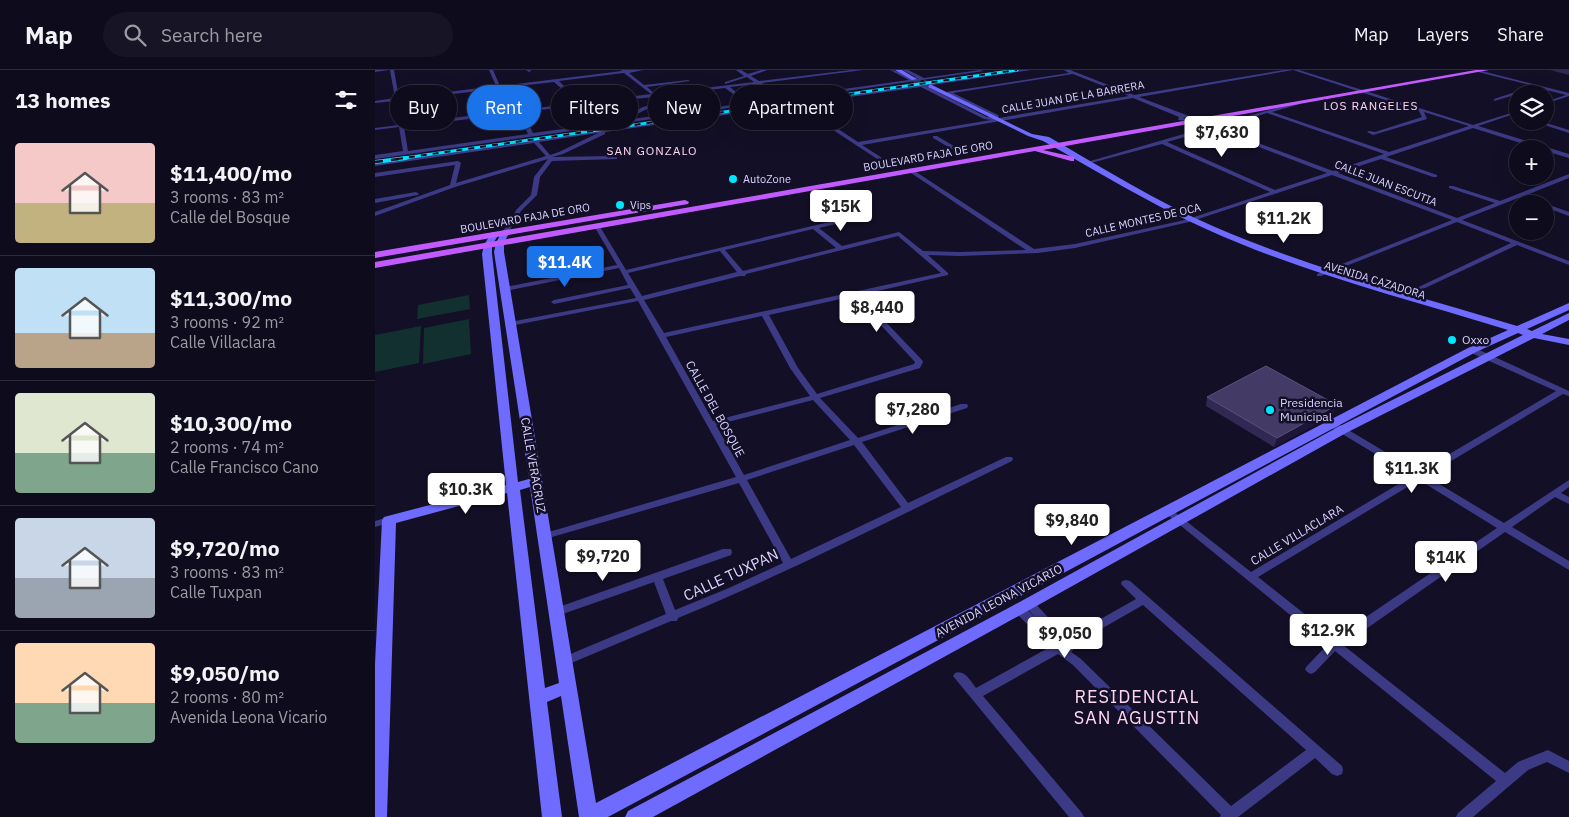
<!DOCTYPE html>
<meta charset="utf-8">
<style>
:root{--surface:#0e0b1c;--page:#171425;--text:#f1f3f6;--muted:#9b9ba3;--line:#2e2b3b;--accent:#1a73e8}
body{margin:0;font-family:"IBM Plex Sans",sans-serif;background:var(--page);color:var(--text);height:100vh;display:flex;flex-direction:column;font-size:19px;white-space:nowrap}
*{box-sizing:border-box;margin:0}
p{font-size:16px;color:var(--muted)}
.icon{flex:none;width:28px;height:28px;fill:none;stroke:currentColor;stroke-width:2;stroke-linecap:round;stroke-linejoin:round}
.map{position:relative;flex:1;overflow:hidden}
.panel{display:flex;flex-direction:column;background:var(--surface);width:375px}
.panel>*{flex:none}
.hud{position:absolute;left:15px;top:15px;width:475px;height:45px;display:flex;gap:10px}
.fabs{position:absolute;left:1134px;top:15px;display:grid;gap:10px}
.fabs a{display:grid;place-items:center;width:45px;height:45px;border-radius:50%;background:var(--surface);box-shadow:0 5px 20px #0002,0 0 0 1px var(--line);font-size:25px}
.price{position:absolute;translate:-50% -42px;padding:0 11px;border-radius:5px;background:#fff;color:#222;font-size:16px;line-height:32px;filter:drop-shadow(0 1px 2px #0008)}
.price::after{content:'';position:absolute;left:50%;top:30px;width:15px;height:11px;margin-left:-8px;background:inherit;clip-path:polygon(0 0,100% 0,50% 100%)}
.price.selected{background:var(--accent);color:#fff}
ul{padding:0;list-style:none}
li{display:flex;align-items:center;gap:15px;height:125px;padding:0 15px}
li+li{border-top:1px solid var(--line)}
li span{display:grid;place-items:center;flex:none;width:140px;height:100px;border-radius:5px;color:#555}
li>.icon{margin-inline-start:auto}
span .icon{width:60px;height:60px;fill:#fffc;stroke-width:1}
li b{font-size:21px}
h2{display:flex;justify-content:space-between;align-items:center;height:60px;padding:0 15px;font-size:21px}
.pill{padding:0 18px;border-radius:22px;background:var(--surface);box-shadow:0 5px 20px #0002,0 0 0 1px var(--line);font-size:18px;line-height:45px}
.pill.selected{background:var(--accent);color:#fff}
header{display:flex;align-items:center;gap:30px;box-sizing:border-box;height:70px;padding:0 25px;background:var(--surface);border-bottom:1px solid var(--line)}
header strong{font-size:24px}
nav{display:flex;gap:28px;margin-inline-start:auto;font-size:18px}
.search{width:350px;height:45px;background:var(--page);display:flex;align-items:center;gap:12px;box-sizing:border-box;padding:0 18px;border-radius:28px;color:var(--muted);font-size:19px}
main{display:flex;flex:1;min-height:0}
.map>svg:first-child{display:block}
.green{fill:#12302f}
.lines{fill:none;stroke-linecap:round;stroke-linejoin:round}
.secondary-tunnel{stroke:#312d47;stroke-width:7;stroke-dasharray:7 3;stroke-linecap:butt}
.street{fill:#3d3a85;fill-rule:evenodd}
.secondary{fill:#6f6bff;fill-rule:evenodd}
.primary{fill:#c25bff;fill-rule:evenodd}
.rail-far1-casing{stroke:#00e5ff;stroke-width:3}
.rail-casing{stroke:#00e5ff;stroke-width:4}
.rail-far1{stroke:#130f26;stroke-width:2;stroke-dasharray:6;stroke-linecap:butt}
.rail{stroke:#130f26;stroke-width:2.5;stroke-dasharray:8;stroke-linecap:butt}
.wall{fill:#312854}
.shaded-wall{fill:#1d163a}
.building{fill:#433a66;stroke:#5a527e}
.poi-dot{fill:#00e5ff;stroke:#130f26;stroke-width:2}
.labels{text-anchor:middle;stroke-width:5;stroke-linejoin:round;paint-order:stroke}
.far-street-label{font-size:11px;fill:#d9d4ff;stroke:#130f26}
.far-poi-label{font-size:11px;fill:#d9d4ff;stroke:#130f26;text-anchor:start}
.far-quarter-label{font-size:12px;letter-spacing:1px;fill:#ffd6f0;stroke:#130f26}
.poi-label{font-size:12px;fill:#d9d4ff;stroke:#130f26;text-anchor:start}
.street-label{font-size:12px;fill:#d9d4ff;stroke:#130f26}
.near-street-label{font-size:15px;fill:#d9d4ff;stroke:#130f26}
.near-quarter-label{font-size:18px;letter-spacing:1px;fill:#ffd6f0;stroke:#130f26}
</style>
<header>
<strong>Map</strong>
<div class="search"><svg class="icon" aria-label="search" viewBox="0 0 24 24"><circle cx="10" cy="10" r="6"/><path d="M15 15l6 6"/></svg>Search here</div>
<nav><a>Map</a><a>Layers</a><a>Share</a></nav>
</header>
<main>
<section class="panel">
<h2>13 homes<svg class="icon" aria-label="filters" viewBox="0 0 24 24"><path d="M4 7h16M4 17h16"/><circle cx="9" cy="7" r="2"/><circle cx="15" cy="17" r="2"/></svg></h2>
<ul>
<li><span style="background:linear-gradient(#f6c9c9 60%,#c2b280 0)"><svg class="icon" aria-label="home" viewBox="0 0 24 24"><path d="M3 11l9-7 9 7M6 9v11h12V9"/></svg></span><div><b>$11,400/mo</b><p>3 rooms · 83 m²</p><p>Calle del Bosque</p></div></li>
<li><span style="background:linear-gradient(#bfe0f5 65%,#b9a48a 0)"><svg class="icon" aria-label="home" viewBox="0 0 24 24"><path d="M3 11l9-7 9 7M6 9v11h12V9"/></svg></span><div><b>$11,300/mo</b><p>3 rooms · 92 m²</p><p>Calle Villaclara</p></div></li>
<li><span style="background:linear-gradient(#dfe7d0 60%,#7fa58c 0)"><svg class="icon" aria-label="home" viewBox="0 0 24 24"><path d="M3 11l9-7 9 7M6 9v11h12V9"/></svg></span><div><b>$10,300/mo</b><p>2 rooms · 74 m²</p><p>Calle Francisco Cano</p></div></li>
<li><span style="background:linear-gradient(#c9d6e8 60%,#9aa5b1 0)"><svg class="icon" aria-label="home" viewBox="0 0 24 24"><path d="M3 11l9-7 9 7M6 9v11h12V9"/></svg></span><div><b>$9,720/mo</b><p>3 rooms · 83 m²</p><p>Calle Tuxpan</p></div></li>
<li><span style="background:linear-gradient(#ffd9b3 60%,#7fa58c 0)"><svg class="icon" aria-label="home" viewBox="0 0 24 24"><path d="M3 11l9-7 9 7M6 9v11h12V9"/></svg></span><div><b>$9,050/mo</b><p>2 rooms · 80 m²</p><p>Avenida Leona Vicario</p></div></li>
</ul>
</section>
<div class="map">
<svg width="1194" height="747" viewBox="0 0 1194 747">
<rect width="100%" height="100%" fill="#130f26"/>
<path class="green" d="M94,225L95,239L42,249L43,235Z
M94,249L96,284L48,294L49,258Z
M46,256L44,293L0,302V265Z"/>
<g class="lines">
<path class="secondary-tunnel" d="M539,9L555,16"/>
<path class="street" d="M0,0H14L0,2Z
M15,0H19L24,28L121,16L114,0H118L125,16L247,1L246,0H268L254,3L269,15L313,10L315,11L272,17L280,24L379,12L372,7L350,14V12L369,6L361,0H366L373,4L386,0H392L376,6L384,11L476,0H488L387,13L411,27L534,10L515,0C526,0 533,10 544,9L528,0H533L549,8L605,0L609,1L243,54L241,55H238L0,89V85L28,81L24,57L0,60V58L24,55L20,31L0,33V31L20,28ZM249,3L276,24L206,33L184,11ZM179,12L202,33L146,40L126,18ZM382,14L406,28L250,50L272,39L316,27L314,25L268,37L245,49V51H237L232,32L278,27L283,29L285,28L283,26L350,18L365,29L367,27L355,17ZM122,19L141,40L29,54L24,30ZM228,33L233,53L199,57L195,37ZM191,37L195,58L158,63L148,42ZM143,43L153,64L33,81L29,57Z
M151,0H155L156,1L154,2Z
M645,0H656L551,16L612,47H619L571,22L694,3L689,0H695L759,25L909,0H924L1098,55L1142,41V43L1103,56L1194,84V88L1170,81V79H1164L1098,58L1011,87L1062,105V107H1058L1006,89L963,103L1082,148L1120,133L1074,118V116H1078L1125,131L1194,104V108L1149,126L1194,142V146L1170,137V134H1160L1143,128L1087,150L1194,191V195L1142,175L1033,226H1029V224L1136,173L1082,152L946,206H942V204L1077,150L957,105L814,152L700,178L663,183L585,186L553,185L573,203V205L485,225L547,290L548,292L545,298L445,328L483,368L586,334H592L593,336L592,338L487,372L533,433L631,387H637L638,389L637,391C526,445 417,501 303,548L302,551H296L194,594L190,596L186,594L184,591L186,588L291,544L279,512L182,546L178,545L177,542L178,539L348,479H356L357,482L356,485L288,509L300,540L354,518L408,493L364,413L170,469L167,468L165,466L167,464L361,407L263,231L135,256L131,254L135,252L261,228L255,218L179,234L176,232L179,230L253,215L244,198L130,221L127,219L130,217L242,195L219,156L220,155H224L251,200L488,144L490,145V147L444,158L467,176L524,162L548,181L585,182L651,180L533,101L532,100L535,98L659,179L700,174L810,150L895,122L787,74L712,94V92L833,57L820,52L803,50L804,47L758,28L487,75L518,95V97L516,98L420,35L230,62V64L188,84L177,87L240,86L242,87V89L177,91L165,107L162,125L146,141L133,163L130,165L127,163L142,139L156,125L159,107L173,89L80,117L0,146V142L75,115L80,95L0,107V103L83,91L86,93L81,113L171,86L159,73L0,96V92ZM918,0L1044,41L1047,47L1000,62L994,61L992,62L998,65L1052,49L1049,42L1094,56L1014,82L897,42L925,34L923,32L838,56L823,50L808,48L814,46L764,27ZM698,4L754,26L624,48L623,45L578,23ZM546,17L609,49L616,50L483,72L425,34ZM892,43L1009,84L958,101L843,58ZM838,59L871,72L843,79V81L876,74L952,103L900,120L792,72ZM223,63L184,82L175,85L164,72ZM438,159L461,178L368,201L350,180ZM523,166L566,203L289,263L269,230L365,206H370L371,204ZM345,181L362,202L267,226L253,203ZM479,226L540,292L539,294L442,324L423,298L394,245ZM387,246L415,298L435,326L338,351L291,267ZM438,330L475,370L369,405L341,355ZM479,375L526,437L416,489L372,410Z
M1103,0L1194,23V26L1170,34V32L1191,25L1164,18L1119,31V29L1159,16L1103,2Z
M1157,51H1165L1194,60V63Z
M558,66H562L592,84L587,85L558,68Z
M41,122L44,124L43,125L0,133V129Z
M1094,278H1100L1194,321V326L1188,324L1051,406L1129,453L1194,410V417L1186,423L1194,427V434L1180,427L1137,457L1194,491V500L1130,462L968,575L1130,703L1143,692L1173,680L1194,691V703L1172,692L1153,700L1098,747H1081L1083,743L1121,711L960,581L940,602L936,604L932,602L930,599L932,596L952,575L789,442L791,440H797L876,502L1037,406L954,356L953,354L954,352H960L1044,402L1181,321L1094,282L1093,280ZM1044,410L1122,458L960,568L883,507Z
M14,447L17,448L19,450L17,452L0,457V451Z
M751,510L755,511L967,696L968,700L967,704L962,706L957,704L940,688L863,747H845L846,745L698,595L683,584L608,626L707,743L709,747H694L578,606L580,603C590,599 596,612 601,618L675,577L640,542L639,539L640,536C650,533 657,545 663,551L649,534L650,531L654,530L658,531L692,568L761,529L746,514L747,511ZM768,535L931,680L856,736L706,589L696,582L700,578L698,575Z"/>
<path class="secondary" d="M520,0H527L542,9L537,10Z
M555,14L657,64L674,67C728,98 782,132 840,157C937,199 1040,225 1142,256L1194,233V240L1152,259L1157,261L1194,243V250L1167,264L1194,269V275L1159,268L971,363L649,543L278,747H250L253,741L639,535L963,357L1148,265L1143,263L1101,282L233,747H204L186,626L172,632L187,747H167L132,423L21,453L12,747H0V594L7,450L9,447L131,415L107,184L109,175L117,162L124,164L117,175V184L143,412L154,409L119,182L121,173L127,161L130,160L134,163L129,173V182L221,733L1093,278L1133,260C1032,229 928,203 831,159C775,134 722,101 668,71L653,66L553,17ZM155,417L184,613L170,618L145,420Z"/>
<path class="primary" d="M1101,0H1114L668,80L699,87V91H696L660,81L0,198V192Z
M310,130L314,132L313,134L0,188V182Z"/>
<g class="rail-far1-casing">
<path id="rail-far1" d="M22,89L642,0"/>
</g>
<g class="rail-casing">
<path id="rail" d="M0,92L31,88"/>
</g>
<use href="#rail-far1" class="rail-far1"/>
<use href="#rail" class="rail"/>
</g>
<path class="wall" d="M1175,0H1194V5Z
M832,327L959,344L899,377L831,336Z"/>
<path class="shaded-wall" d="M962,335L959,344L899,377L902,368Z"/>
<path class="building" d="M891,296L962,335L902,368L832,327Z"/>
<g class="poi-dot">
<circle cx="358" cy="109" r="5"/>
<circle cx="245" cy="135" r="5"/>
<circle cx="1077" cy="270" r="5"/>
<circle cx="895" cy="340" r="5"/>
</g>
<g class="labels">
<g class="far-street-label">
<text transform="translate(698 27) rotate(-10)" y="4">CALLE JUAN DE LA BARRERA</text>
<text transform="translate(553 86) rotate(-10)" y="4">BOULEVARD FAJA DE ORO</text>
<text transform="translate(1011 113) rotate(21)" y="4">CALLE JUAN ESCUTIA</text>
<text transform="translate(150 148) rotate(-10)" y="4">BOULEVARD FAJA DE ORO</text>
<text transform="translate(768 150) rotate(-13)" y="4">CALLE MONTES DE OCA</text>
<text transform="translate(1000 210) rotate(17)" y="4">AVENIDA CAZADORA</text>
</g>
<g class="far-poi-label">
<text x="368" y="113">AutoZone</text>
<text x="255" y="139">Vips</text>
</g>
<g class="far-quarter-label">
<text x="996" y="40">LOS RANGELES</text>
<text x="277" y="85">SAN GONZALO</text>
</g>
<g class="poi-label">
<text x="1087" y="274">Oxxo</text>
<text x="905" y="337">Presidencia<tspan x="905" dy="14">Municipal</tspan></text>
</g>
<g class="street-label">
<text transform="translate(340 339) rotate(61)" y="4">CALLE DEL BOSQUE</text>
<text transform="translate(158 395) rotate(80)" y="4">CALLE VERACRUZ</text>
<text transform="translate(922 465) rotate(-31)" y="4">CALLE VILLACLARA</text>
<text transform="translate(624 531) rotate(-28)" y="4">AVENIDA LEONA VICARIO</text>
</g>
<g class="near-street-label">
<text transform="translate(356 505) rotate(-25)" y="5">CALLE TUXPAN</text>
</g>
<g class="near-quarter-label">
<text x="762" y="633">RESIDENCIAL<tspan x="762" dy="21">SAN AGUSTIN</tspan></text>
</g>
</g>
</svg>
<div class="fabs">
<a><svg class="icon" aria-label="layers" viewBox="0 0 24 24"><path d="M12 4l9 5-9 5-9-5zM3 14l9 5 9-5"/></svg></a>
<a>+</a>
<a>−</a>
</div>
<b class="price" style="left:847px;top:88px">$7,630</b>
<b class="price" style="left:466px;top:162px">$15K</b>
<b class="price" style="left:909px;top:174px">$11.2K</b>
<b class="price selected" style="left:190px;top:218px">$11.4K</b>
<b class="price" style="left:502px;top:263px">$8,440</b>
<b class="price" style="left:538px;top:365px">$7,280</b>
<b class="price" style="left:1037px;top:424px">$11.3K</b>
<b class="price" style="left:91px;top:445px">$10.3K</b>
<b class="price" style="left:697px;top:476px">$9,840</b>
<b class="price" style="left:228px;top:512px">$9,720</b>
<b class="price" style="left:1071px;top:513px">$14K</b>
<b class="price" style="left:953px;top:586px">$12.9K</b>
<b class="price" style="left:690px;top:589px">$9,050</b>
<div class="hud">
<a class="pill">Buy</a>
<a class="pill selected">Rent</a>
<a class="pill">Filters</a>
<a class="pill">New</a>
<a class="pill">Apartment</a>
</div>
</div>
</main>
